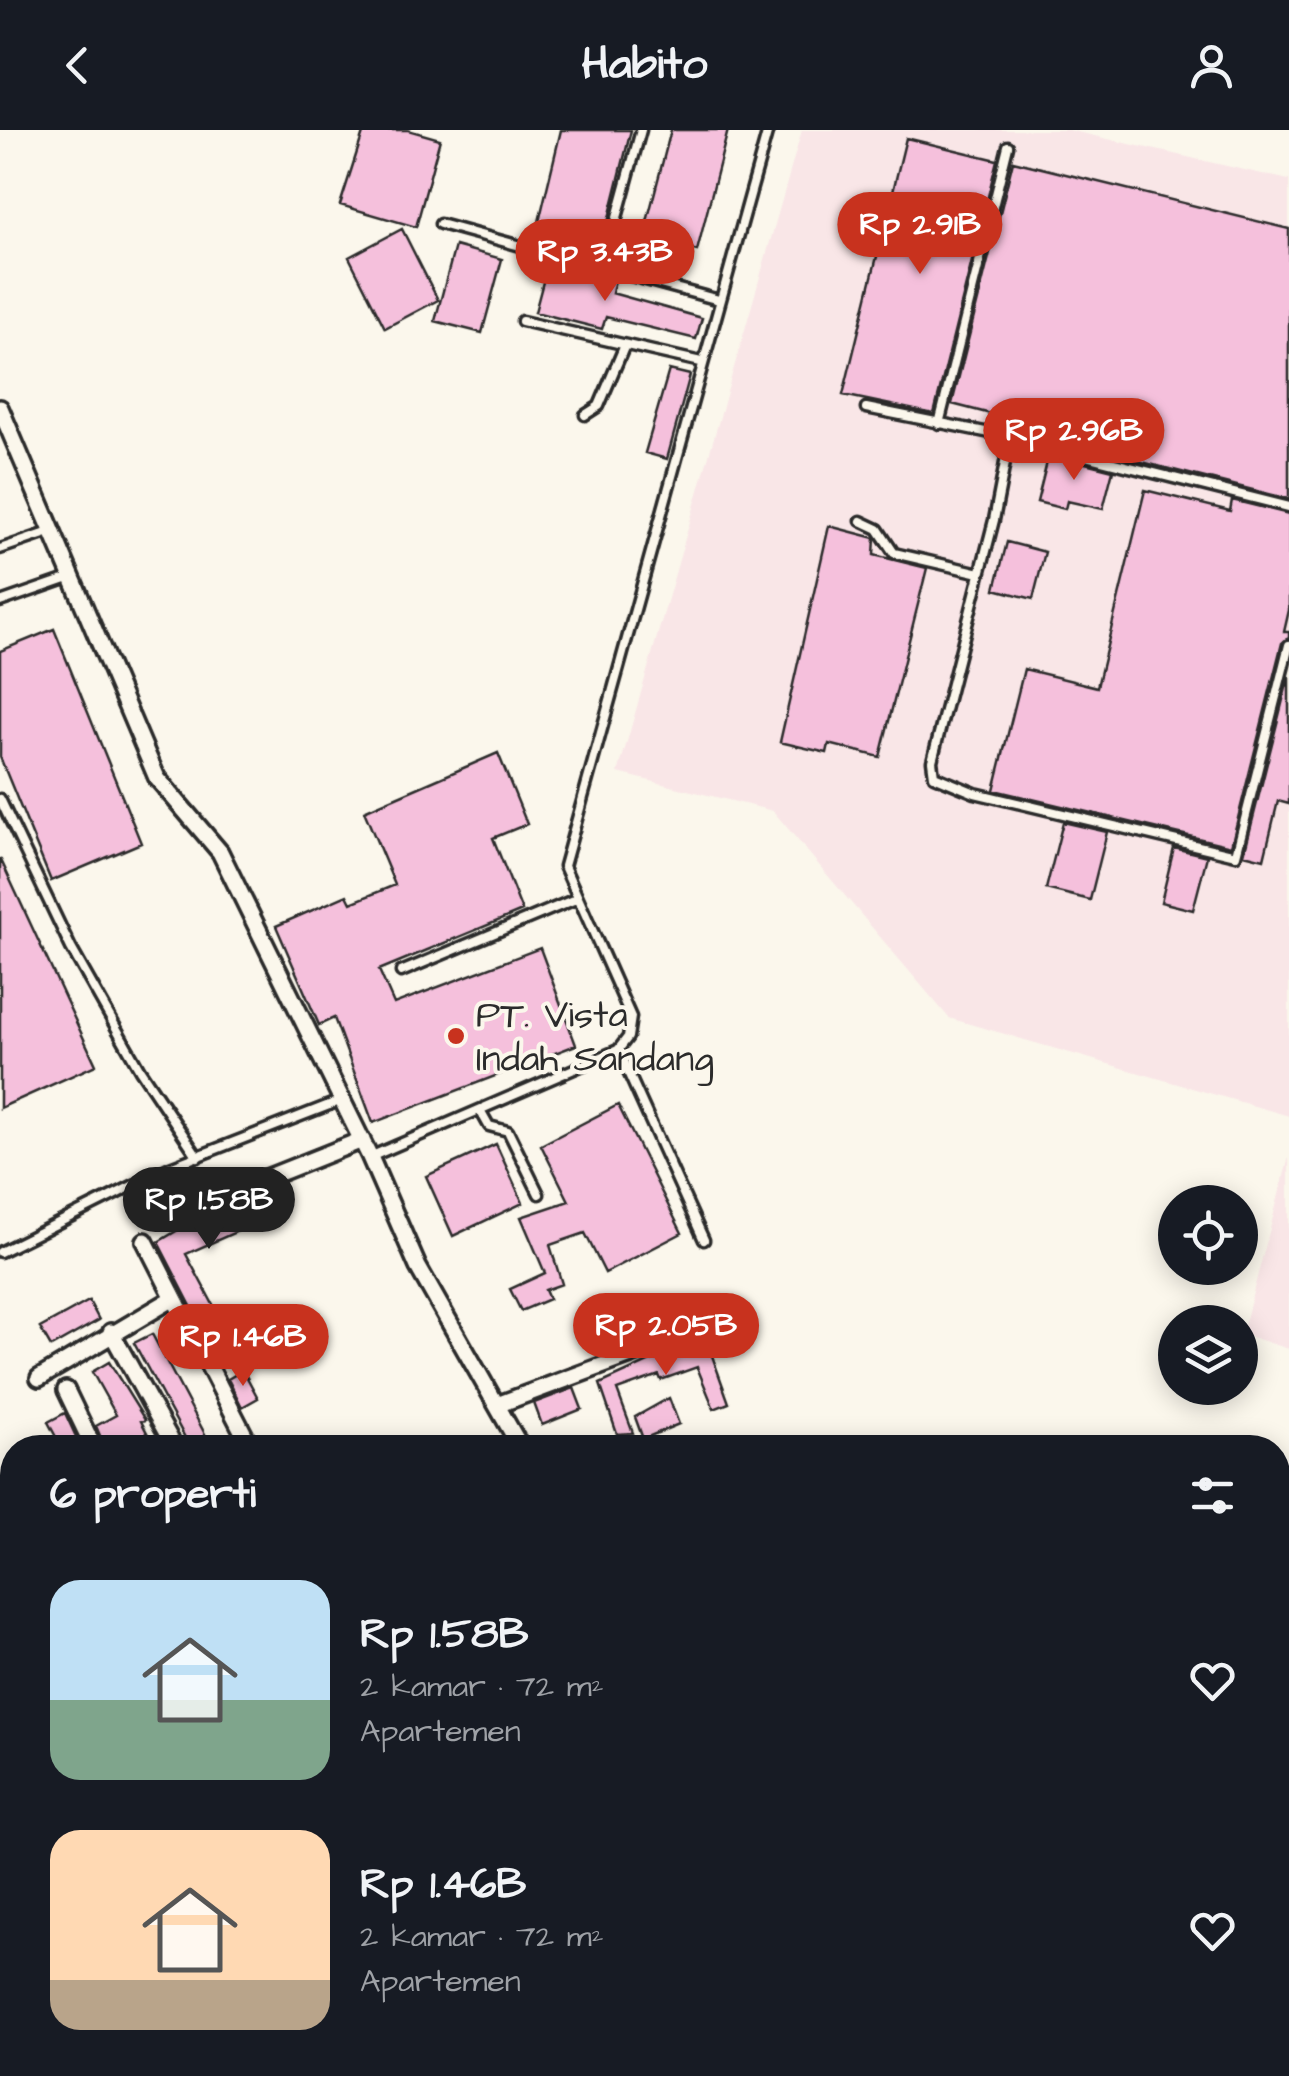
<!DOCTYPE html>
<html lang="id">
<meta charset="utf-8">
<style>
:root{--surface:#171b24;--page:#20242c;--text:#f1f3f6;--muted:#9ea1a6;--accent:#c8321e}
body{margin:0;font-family:"Architects Daughter",sans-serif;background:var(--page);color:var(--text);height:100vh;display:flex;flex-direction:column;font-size:38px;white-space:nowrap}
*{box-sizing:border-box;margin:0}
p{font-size:32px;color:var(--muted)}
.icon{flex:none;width:55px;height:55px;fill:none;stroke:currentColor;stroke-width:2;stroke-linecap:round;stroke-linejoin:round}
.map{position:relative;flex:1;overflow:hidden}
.details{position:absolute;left:0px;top:1305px;width:1290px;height:642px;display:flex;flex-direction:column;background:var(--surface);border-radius:40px 40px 0 0;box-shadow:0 5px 25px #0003}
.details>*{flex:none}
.fabs{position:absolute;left:1158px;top:1055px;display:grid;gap:20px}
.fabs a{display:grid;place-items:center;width:100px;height:100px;border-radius:50%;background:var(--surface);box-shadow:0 5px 25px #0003;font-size:50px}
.price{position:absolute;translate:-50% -85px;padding:0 22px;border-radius:35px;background:var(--accent);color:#fff;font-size:32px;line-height:65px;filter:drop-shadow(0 2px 5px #0008)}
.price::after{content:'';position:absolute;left:50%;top:60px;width:30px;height:22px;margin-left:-15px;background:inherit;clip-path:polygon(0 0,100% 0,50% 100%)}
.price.active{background:#222;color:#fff}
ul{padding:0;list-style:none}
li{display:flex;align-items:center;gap:30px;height:250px;padding:0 50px}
li span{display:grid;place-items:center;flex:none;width:280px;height:200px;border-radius:30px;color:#555}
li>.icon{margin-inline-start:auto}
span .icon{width:120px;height:120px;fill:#fffc;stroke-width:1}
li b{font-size:42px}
h2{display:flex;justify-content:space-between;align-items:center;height:120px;padding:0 50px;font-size:42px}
header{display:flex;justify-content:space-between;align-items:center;height:130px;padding:0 50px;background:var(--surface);font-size:45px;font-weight:700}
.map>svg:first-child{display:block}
.built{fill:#f9e6e7}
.building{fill:#f5c0dc;stroke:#2b2b2b;stroke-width:2.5}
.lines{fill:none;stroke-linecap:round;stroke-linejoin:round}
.service-casing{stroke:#2b2b2b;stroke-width:15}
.minor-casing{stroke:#2b2b2b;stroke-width:22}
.service{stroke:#fbf7ec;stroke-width:8}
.minor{stroke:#fbf7ec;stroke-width:15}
.poi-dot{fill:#c8321e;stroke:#fbf7ec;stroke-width:4}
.labels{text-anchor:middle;stroke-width:8;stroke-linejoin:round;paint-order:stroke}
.poi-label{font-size:38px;fill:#2b2b2b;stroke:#fbf7ec;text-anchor:start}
</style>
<header><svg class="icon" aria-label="back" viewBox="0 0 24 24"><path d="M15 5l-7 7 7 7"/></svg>Habito<svg class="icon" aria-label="person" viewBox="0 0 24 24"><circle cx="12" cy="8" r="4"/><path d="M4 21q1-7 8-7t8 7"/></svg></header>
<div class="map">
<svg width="1289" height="1946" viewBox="0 0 1289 1946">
<rect width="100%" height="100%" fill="#fbf7ec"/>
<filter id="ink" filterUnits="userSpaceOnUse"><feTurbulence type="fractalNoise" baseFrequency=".01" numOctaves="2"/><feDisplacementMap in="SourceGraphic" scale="20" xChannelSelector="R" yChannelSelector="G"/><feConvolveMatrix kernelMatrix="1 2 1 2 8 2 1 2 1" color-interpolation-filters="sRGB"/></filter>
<g filter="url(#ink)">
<path class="built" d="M802,0H1068L1289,50V986L949,888L773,681L618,643Z
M1289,1027V1219L1242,1204Z"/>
<path class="building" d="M364,0H408L440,9L416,97L340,75Z
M561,0H631L602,116L537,100Z
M671,0H728L697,121L643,107Z
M906,8L997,30L934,284L843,265Z
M1013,31L1289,99V369L1015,300L1018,291L952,274Z
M402,99L438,170L385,198L349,127Z
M455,116L502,129L482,203L435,191Z
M548,133L615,150L612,163L702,188L696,209L606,187L602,199L535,182Z
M669,240L690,245L667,329L645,323Z
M1049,324L1113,340L1103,379L1067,371L1065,379L1037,372Z
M1145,360L1230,381L1232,370L1289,384V480L1284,502H1289V508L1282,513L1231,716L994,660L1024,539L1097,557Z
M829,396L875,408L874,425L927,438L880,627L829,614L827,623L780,612Z
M1007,412L1045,422L1033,469L995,459Z
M54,499L141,713L51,751L0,627V521Z
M1289,546V674L1278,671L1264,729L1244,724Z
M498,623L527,694L493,708L522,781L379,840L394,874L540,818L576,915L373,993L334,888L319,895L276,796L347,765L351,773L395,755L364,681Z
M1063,692L1107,702L1090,770L1046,759Z
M1174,718L1207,726L1193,780L1161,772Z
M0,728L96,935L0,978Z
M618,975L682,1103L605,1143L585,1103L550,1115L562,1154L545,1160L549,1169L521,1181L510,1159L545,1143L521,1087L569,1071L541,1015Z
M496,1014L523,1073L453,1106L426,1046Z
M263,1062L274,1085L186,1124L224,1195L206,1205L158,1112L200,1087L203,1092Z
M89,1171L99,1190L51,1217L40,1198Z
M152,1204L206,1306L189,1315L134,1213Z
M705,1206L729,1273L714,1279L697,1237L661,1250L659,1245L617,1260L633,1303L617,1304L600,1254Z
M109,1232L145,1290L141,1291L155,1318H133L130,1312L105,1318L96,1296L116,1285L92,1242Z
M243,1240L258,1268L242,1277L228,1249Z
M574,1258L582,1279L542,1295L534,1273Z
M669,1268L679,1294L643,1309L635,1287Z
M65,1283L78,1311L62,1318L48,1292Z
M0,1554L12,1557V1601L0,1598Z"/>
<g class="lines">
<g class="service-casing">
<path id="service" d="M440,94L719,170
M612,106L641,0
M522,191L701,232
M866,278L1010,307L1289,377
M585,285L599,276L625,215
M939,294L1008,16
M1010,307L994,390L932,631L934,646L975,663L1236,725L1289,515
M861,391L878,399L894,423L980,443
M0,419L50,402
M0,472L69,448
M0,669L71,818L140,940L198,1027
M401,842L578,768
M618,920L704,1110
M480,980L489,996L508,1001L539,1064
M370,1027L618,920L628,907L631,887L564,736L768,0
M0,1122L170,1037L342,970
M492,1946L495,1935"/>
</g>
<g class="minor-casing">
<path id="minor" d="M0,278L157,648L220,722L370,1027L418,1137L521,1318
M181,1082L362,1010
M145,1111L174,1168
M111,1202L175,1318
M39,1248L174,1168L251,1318
M66,1260L94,1318
M497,1275L695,1201
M0,1484L12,1444
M0,1542L12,1546
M0,1609L12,1613
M0,1672L12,1675
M0,1757L12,1719
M0,1854L12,1859
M100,1935L129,1943L192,1938L240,1946
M973,1935L978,1946
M256,1946L260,1935
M512,1946L515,1935
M915,1946L924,1935
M1012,1946L1029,1935"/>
</g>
<use href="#service" class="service"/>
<use href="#minor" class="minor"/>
</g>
</g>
<circle class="poi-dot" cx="456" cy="906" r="10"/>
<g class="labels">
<g class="poi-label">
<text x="476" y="897">PT. Vista<tspan x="476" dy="44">Indah Sandang</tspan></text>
</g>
</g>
</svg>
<div class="fabs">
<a><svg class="icon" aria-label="locate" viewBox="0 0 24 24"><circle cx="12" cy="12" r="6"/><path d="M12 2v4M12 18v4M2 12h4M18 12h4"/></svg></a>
<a><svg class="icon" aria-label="layers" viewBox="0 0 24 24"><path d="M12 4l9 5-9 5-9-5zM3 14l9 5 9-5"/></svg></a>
</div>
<b class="price" style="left:920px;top:147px">Rp 2.91B</b>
<b class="price" style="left:605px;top:174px">Rp 3.43B</b>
<b class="price" style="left:1074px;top:353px">Rp 2.96B</b>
<b class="price active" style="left:209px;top:1122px">Rp 1.58B</b>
<b class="price" style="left:666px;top:1248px">Rp 2.05B</b>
<b class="price" style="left:243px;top:1259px">Rp 1.46B</b>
<section class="details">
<h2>6 properti<svg class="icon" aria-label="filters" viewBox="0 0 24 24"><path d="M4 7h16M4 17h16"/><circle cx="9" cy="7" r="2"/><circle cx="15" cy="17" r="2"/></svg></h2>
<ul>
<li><span style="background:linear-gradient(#bfe0f5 60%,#7fa58c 0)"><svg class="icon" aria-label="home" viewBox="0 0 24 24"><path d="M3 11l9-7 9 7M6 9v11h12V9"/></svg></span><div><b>Rp 1.58B</b><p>2 kamar · 72 m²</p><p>Apartemen</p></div><svg class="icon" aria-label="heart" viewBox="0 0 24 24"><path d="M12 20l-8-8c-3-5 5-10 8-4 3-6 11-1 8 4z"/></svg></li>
<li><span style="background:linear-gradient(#ffd9b3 75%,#b9a48a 0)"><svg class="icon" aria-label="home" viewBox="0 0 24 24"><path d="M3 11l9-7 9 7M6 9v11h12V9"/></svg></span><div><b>Rp 1.46B</b><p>2 kamar · 72 m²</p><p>Apartemen</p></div><svg class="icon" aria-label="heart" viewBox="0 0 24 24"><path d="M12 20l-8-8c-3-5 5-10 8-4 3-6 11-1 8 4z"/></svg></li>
</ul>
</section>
</div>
